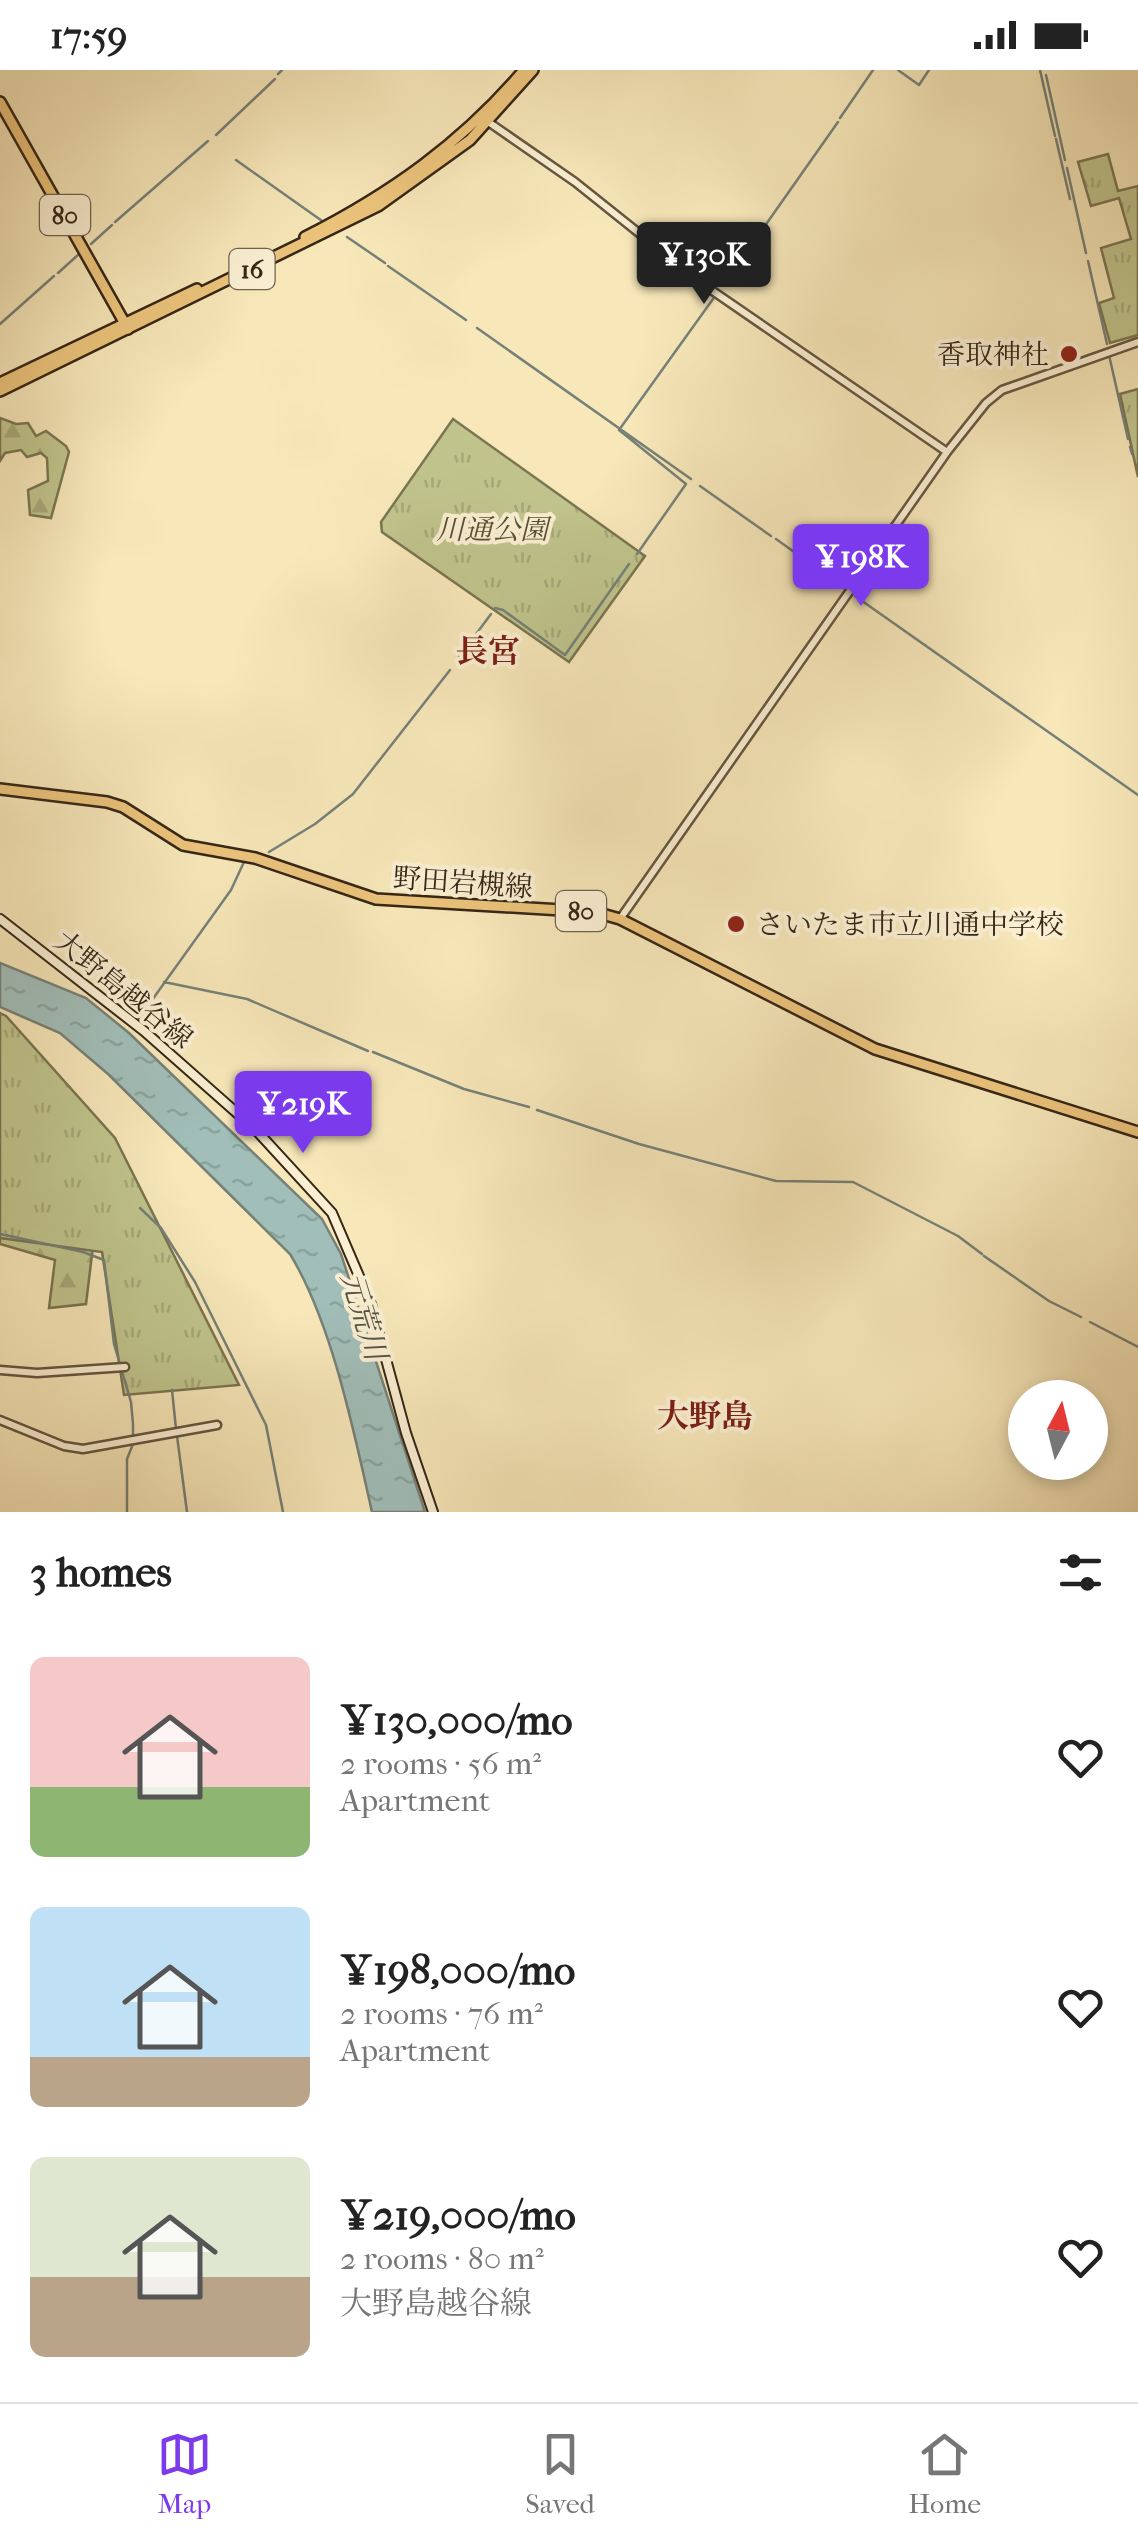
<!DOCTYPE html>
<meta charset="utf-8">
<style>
:root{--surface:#fff;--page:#f2f2f2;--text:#222;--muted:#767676;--line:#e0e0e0;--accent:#7c3aed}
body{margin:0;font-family:"IM FELL French Canon","Noto Serif JP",serif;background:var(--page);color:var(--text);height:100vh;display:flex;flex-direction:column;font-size:38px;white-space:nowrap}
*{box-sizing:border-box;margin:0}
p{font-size:32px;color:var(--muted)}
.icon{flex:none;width:55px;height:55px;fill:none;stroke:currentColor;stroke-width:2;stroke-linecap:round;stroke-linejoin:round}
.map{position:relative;height:1442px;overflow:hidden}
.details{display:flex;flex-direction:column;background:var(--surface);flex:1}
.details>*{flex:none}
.needle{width:65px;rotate:7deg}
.controls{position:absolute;left:1008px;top:1310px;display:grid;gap:20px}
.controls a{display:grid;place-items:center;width:100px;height:100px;border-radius:50%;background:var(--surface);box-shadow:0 5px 15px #0003;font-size:50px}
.price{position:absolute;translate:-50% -85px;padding:0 22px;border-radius:10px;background:var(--accent);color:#fff;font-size:32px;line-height:65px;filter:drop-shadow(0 2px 5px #0008)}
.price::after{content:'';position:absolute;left:50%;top:60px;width:30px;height:22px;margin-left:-15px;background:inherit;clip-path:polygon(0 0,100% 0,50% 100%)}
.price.selected{background:#222;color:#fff}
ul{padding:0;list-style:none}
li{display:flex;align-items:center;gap:30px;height:250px;padding:0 30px}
li span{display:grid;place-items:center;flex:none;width:280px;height:200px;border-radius:15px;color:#555}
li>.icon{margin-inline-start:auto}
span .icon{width:120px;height:120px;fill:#fffc;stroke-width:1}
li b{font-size:42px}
h2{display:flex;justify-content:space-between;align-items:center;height:120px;padding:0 30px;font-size:42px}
.status{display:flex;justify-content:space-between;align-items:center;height:70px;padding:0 50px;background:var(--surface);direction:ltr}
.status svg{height:28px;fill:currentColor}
.tabs{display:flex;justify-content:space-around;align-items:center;height:140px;border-top:2px solid var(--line);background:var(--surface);font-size:28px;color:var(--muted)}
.tabs a{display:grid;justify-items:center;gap:5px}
.tabs .selected{color:var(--accent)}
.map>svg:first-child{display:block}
.forest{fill:url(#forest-firs);stroke:#7a7552;stroke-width:2.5}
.park{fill:url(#park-tufts);stroke:#7a7552;stroke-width:2.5}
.water{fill:url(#water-ripples);stroke:#768178;stroke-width:2.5}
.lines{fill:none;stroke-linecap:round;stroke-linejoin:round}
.stream{stroke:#768178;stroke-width:2.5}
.tertiary-casing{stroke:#665640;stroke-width:11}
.secondary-casing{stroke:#352617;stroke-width:12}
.primary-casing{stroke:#352617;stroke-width:14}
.trunk-casing{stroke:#352617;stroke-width:14}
.tertiary{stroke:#faefd2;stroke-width:6}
.secondary{stroke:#faefd2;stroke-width:8}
.primary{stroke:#ecc47c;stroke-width:9}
.trunk{stroke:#ecc47c;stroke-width:9}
.poi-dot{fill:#8f2418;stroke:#faefd2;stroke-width:4}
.labels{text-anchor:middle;stroke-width:8;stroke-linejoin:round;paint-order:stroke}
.shield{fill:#faefd2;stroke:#70624f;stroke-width:2.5}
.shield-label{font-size:25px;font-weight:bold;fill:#352617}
.poi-label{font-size:28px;fill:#352617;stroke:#faefd2;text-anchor:end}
.park-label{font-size:28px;font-style:italic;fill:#584e34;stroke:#faefd2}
.street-label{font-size:28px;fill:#352617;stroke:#faefd2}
.water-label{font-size:30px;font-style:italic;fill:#555448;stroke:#faefd2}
.quarter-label{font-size:32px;font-weight:bold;fill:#7a1f14;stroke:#faefd2}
</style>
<div class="status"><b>17:59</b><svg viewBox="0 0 49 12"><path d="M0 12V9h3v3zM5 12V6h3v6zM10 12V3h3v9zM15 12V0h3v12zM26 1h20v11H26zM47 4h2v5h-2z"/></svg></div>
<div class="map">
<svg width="1138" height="1442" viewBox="0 0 1138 1442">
<defs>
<pattern id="forest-firs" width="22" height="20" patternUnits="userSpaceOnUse" patternTransform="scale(2.5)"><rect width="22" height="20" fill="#c0c48c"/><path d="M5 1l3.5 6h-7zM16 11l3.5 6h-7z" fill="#a6a878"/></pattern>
<pattern id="park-tufts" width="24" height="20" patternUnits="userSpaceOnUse" patternTransform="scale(2.5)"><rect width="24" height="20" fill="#c0c48c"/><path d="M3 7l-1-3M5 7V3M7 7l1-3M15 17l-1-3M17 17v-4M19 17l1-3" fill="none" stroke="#a6a878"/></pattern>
<pattern id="water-ripples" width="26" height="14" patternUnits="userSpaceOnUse" patternTransform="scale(2.5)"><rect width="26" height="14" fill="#a1beb9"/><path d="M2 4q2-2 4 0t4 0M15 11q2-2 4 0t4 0" fill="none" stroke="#8ba39e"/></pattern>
</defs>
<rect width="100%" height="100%" fill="#f7e7b9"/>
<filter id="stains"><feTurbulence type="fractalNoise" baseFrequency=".002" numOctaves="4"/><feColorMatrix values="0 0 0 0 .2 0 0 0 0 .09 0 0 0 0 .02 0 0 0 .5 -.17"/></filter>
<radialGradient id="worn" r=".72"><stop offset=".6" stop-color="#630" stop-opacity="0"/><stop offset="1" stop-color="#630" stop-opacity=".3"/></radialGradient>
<path class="forest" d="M0,348L16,354L28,353L36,366L46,361L66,376L69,382L51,448L30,445L28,420L48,411L47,388L41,383L27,387L21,380L5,383L0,391Z
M0,1138L96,1151L86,1234L49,1238L55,1190L0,1174Z"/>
<path class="park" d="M1108,84L1118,121L1138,116V265L1110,273L1099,233L1114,228L1101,178L1131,169L1119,128L1091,136L1078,92Z
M1138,319V407L1120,324Z
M453,349L645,486L569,592L382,462L381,452Z
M0,943L6,946L115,1068L239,1315L124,1325L102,1182L0,1168Z"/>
<path class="water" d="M0,893L86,928L129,963L322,1149L341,1184L425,1442H372C354,1362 332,1253 290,1184L108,1004L60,963L0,937Z"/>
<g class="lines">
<path class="stream" d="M898,0L919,15L929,0
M1040,0L1055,66
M278,4L282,0
M1046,5L1065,90
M840,48L873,0
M216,65L275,9
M1056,69L1070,129
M236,90L325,153
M1067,98L1086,183
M115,152L208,71
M347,167L385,193
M91,174L112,155
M1088,191L1107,274
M388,196L466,250
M58,203L79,184
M724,214L838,52
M0,254L54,206
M477,258L691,409
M1109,285L1128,369
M1130,377L1132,384
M700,416L771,466
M776,469L846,519
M637,484L686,414L619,360L713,229
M855,526L1138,725
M495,538L503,540L565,585L629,494
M456,591L491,544
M269,782L315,754L353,724L450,600
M164,912L247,929L368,981
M137,951L231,820L244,792
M373,982L464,1019L529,1037
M537,1040L639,1074L776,1111L853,1112L958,1166L982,1184
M140,1138L161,1158L195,1212L266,1355L283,1442
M0,1164L83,1182L104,1190L114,1274L131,1332L133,1354V1374L127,1389V1442
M984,1186L1049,1231L1081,1247
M1090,1252L1138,1277
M172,1320L176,1359
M177,1366L187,1442"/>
<g class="tertiary-casing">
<path id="tertiary" d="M487,51L575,112L704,215L947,382
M620,849L947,382L986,333L1002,320L1138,272
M0,1300L37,1303L125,1297
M0,1350L64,1376L83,1379L217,1355"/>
</g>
<g class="secondary-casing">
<path id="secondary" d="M0,849L144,961L255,1059L332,1143L371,1234L406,1363L433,1442"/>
</g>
<g class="primary-casing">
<path id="primary" d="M0,32L128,259
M0,719L107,732L123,737L183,775L255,788L376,829L595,842L620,849L875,979L1138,1062"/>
</g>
<g class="trunk-casing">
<path id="trunk" d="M305,167C390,124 462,73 524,0
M0,313L197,219
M0,321L378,136L470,70L533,0"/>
</g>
<use href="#tertiary" class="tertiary"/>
<use href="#secondary" class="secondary"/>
<use href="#primary" class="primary"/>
<use href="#trunk" class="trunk"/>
</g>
<g class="poi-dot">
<circle cx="1069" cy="284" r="10"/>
<circle cx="736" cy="854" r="10"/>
</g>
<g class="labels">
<g class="shield">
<rect x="40" y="125" width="50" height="40" rx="8"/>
<rect x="229.5" y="179" width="45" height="40" rx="8"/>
<rect x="556" y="821" width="50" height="40" rx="8"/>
</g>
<g class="shield-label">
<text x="65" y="154">80</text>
<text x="252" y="208">16</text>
<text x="581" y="850">80</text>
</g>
<g class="poi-label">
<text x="1049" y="294">香取神社</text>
<text x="756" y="864" text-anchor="start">さいたま市立川通中学校</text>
</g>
<g class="park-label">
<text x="492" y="469">川通公園</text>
</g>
<g class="street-label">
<text transform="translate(463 812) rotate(4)" y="10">野田岩槻線</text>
<text transform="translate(124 919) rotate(39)" y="10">大野島越谷線</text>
</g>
<g class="water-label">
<text transform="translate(364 1246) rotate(73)" y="10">元荒川</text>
</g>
<g class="quarter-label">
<text x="488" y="592">長宮</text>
<text x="705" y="1357">大野島</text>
</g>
</g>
<rect width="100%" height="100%" filter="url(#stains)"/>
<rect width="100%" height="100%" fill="url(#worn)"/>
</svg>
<div class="controls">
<a><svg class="needle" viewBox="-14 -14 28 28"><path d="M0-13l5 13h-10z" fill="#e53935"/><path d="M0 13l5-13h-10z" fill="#767676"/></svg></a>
</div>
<b class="price selected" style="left:704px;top:237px">¥130K</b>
<b class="price" style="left:861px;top:539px">¥198K</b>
<b class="price" style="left:303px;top:1086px">¥219K</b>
</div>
<section class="details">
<h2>3 homes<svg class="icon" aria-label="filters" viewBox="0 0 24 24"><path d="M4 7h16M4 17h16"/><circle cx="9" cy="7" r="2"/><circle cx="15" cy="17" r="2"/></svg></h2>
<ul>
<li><span style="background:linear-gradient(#f6c9c9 65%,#8fb573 0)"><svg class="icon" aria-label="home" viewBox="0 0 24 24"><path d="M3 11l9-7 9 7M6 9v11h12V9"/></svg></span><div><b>¥130,000/mo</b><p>2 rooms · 56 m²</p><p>Apartment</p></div><svg class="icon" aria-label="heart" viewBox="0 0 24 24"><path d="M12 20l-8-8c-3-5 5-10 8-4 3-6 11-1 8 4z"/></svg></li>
<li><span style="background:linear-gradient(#bfe0f5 75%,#b9a48a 0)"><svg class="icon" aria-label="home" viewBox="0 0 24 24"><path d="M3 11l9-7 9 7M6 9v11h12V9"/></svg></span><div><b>¥198,000/mo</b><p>2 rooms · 76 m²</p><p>Apartment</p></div><svg class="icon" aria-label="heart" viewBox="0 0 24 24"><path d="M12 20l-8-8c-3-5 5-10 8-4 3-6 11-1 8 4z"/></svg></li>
<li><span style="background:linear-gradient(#dfe7d0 60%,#b9a48a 0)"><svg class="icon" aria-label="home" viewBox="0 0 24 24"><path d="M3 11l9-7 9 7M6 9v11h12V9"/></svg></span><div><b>¥219,000/mo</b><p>2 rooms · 80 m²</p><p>大野島越谷線</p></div><svg class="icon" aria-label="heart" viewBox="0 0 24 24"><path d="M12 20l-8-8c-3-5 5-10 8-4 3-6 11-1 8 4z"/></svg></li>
</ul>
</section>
<nav class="tabs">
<a class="selected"><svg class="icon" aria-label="map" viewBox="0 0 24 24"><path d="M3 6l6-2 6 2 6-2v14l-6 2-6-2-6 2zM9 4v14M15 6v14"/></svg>Map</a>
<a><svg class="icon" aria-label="saved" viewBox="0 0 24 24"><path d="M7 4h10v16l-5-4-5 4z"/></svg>Saved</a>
<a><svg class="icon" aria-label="home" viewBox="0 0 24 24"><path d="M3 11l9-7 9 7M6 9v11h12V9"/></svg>Home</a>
</nav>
